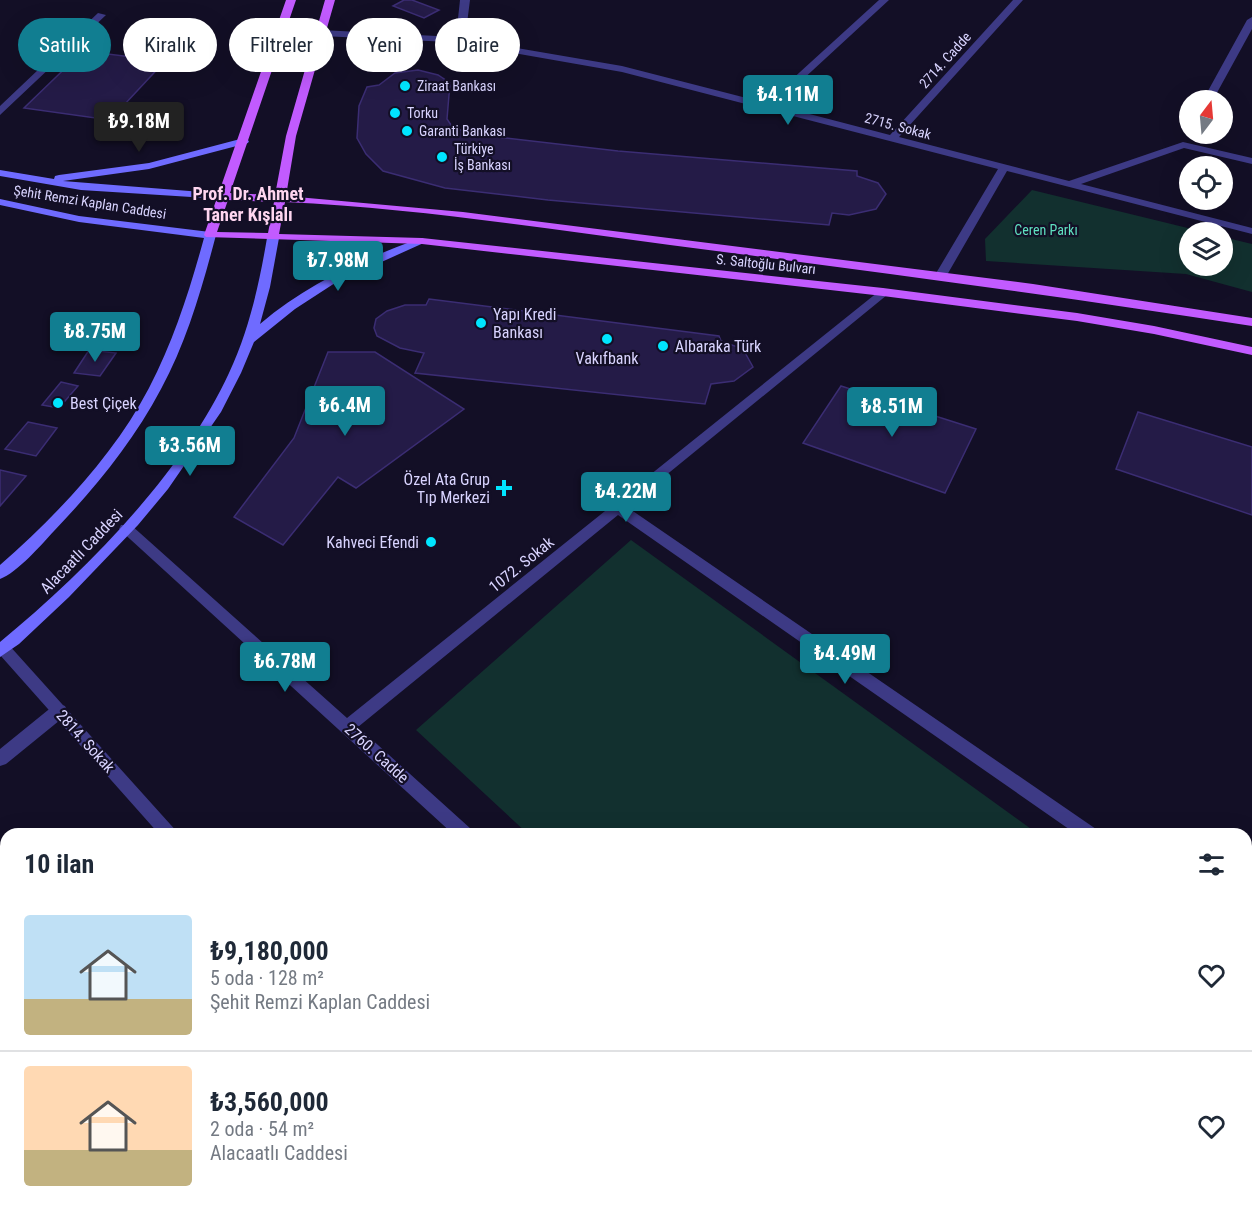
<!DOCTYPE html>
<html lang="tr">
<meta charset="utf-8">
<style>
:root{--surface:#fff;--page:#f6f6f7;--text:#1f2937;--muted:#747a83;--line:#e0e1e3;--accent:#117e91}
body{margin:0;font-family:"Roboto Condensed",sans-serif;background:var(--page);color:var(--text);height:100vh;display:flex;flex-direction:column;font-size:22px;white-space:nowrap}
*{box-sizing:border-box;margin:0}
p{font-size:20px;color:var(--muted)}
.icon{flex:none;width:33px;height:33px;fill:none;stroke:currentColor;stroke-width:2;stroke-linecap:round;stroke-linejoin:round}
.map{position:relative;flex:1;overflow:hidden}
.drawer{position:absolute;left:0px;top:828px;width:1252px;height:386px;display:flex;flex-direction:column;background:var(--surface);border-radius:18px 18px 0 0;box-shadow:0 6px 24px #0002}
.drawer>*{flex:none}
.banner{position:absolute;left:18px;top:18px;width:600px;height:54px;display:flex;gap:12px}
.needle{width:39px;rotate:16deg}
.buttons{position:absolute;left:1179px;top:90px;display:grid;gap:12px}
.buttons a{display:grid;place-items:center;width:54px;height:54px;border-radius:50%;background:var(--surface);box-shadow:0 6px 24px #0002;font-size:30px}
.price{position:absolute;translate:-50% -51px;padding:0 14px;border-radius:6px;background:var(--accent);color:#fff;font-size:20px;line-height:39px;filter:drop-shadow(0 2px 3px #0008)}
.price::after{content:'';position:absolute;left:50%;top:36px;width:18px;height:14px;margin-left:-9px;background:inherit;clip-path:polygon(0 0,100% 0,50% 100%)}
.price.active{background:#222;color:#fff}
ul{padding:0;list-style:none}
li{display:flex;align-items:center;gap:18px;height:150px;padding:0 24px}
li+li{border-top:2px solid var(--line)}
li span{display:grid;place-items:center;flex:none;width:168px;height:120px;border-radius:6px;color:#555}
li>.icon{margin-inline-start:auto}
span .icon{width:72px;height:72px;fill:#fffc;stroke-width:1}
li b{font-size:26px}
h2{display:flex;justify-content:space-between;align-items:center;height:72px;padding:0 24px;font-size:26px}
.tag{padding:0 21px;border-radius:27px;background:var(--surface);box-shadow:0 6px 24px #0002;font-size:21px;line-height:54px}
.tag.active{background:var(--accent);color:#fff}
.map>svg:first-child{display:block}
.green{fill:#12302f}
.building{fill:#241b47;stroke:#3b2d73;stroke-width:1.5}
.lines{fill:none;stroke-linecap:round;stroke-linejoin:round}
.lane{fill:#3d3a85;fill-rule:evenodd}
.street{fill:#3d3a85;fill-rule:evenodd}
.secondary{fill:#6f6bff;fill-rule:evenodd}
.primary{fill:#c25bff;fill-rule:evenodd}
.poi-dot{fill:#00e5ff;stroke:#130f26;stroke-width:2}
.labels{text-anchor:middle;stroke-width:4.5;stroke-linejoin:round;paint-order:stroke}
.far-street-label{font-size:14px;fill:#d9d4ff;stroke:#130f26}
.far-poi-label{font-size:14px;fill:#d9d4ff;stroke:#130f26;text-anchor:start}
.far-park-label{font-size:14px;fill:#5fe0c0;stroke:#130f26}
.poi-label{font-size:16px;fill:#d9d4ff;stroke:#130f26;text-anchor:start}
.street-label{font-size:16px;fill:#d9d4ff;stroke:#130f26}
.far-district-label{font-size:18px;font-weight:bold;fill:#ffd6f0;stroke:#130f26}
</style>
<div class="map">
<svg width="1252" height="1213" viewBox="0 0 1252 1213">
<rect width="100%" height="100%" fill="#130f26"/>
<path class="green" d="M1032,190L1204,232H1190V266H1222L1223,237L1252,244V292L1186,274L986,261L985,239Z
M631,540L1038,834H528L416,730Z
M1247,985L1252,989V1213H935L929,1208H1246Z"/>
<path class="building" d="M404,0H412L439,10L424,18L393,6Z
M83,51L165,61L110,120L24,108Z
M418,70L438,75L450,83L447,119L453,128L480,135L618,151L857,171V176L878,183L886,194L876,209L849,215L832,213L829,225L548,200L445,188L383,171L366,154L357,138L359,106L367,87L379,85L395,73Z
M429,299L719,336L721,341L743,349L753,367L734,381L711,384L705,404L415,373L424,353L400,348L377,336L374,328L376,319L387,311L405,305H426Z
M89,350L116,353L100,376L74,373Z
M328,352H375L464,409L356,488L338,477L283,545L234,517L294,438Z
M61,382L78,386L59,408L42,405Z
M841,386L976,429L945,493L803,443Z
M1138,412L1252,447V515L1116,469Z
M28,422L57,428L36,456L5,449Z
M0,470L26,476L0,506Z
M6,886V946L0,952V891Z
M0,1139L6,1145V1208H60L55,1213H0Z"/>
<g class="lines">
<path class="lane" d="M98,13L106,15L0,115V106Z
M59,704L65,706L67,711L65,716L6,764L0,766V749L53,706Z"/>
<path class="street" d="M460,0H470L465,39L622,66L766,103L879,0H889L775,105L890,135L1013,0H1023L899,137L1069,181L1183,142L1252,158V164L1184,148L1081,184L1252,228V234L1007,171L947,275L941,279L935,275L998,169L622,72L450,42L321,36L316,33L321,30L456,37Z
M1252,17V29L1213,100H1203L1247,20Z
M883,288L889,292L887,295L627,507L1096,829L1099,834H1076L618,515L358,727L471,829L474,834H453L119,529L121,525H131L347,718Z
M3,642L8,644L179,834H159L0,655V643Z
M1246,934L1252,936V955L1246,953Z
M6,1039V1061L0,1064V1042Z
M498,1208H521L523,1213H500Z
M679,1208H702L700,1213H677Z
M862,1208H886L888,1213H864Z"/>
<path class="secondary" d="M244,138L249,141L248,143L149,169L63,181L227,194L228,196L223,199L81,190L0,176V170L54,179L55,176L59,175L149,163Z
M0,199L79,216L210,232L216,235C202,288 187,341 161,389C133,442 95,488 54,531C42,544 17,573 0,579V565C57,515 114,455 149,388C174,340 190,289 204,238L79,222L0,205Z
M273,235L279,238L270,287L260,324C307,284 361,260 418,239L422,238L428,241L335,283L295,309L254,342L241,373L221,412L168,489L138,525L69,597L19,644L0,657V642C84,573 183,473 229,373C249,330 259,285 267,238Z"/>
<path class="primary" d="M286,0H296L230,193L275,195L286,136L325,0H335L296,136L286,196L463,212L1033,284L1252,318V326C1058,296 864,270 670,245C542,228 414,208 285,202L279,234L422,238L883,288L1077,313L1154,326L1252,347V355L1154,334L1077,321L883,296L422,244L206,237L204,235ZM228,200L274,202L268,233L217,232Z"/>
</g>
<g class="poi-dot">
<circle cx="405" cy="86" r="6"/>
<circle cx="395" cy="113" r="6"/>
<circle cx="407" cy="131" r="6"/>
<circle cx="442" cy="157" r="6"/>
<circle cx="481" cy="323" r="6"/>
<circle cx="607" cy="339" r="6"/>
<circle cx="663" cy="346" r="6"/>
<circle cx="58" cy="403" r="6"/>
<path d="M501 479h6v6h6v6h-6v6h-6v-6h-6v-6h6z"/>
<circle cx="431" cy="542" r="6"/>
</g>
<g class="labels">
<g class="far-street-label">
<text transform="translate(945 60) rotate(-48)" y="5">2714. Cadde</text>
<text transform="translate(898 126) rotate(15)" y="5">2715. Sokak</text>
<text transform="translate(90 202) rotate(9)" y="5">Şehit Remzi Kaplan Caddesi</text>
<text transform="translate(766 264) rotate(6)" y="5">S. Saltoğlu Bulvarı</text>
</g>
<g class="far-poi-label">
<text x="417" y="91">Ziraat Bankası</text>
<text x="407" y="118">Torku</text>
<text x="419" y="136">Garanti Bankası</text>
<text x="454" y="154">Türkiye<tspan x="454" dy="16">İş Bankası</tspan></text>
</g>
<g class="far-park-label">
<text x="1046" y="235">Ceren Parkı</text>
</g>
<g class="poi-label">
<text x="493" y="320">Yapı Kredi<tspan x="493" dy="18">Bankası</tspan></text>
<text x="675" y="352">Albaraka Türk</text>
<text x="607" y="364" text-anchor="middle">Vakıfbank</text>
<text x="70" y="409">Best Çiçek</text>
<text x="490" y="485" text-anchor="end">Özel Ata Grup<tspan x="490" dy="18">Tıp Merkezi</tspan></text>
<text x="419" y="548" text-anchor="end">Kahveci Efendi</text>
</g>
<g class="street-label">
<text transform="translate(81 551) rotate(-46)" y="6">Alacaatlı Caddesi</text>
<text transform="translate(521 564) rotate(-39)" y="6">1072. Sokak</text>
<text transform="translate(86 741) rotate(48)" y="6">2814. Sokak</text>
<text transform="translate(377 753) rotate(42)" y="6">2760. Cadde</text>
</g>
<g class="far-district-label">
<text x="248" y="200">Prof. Dr. Ahmet<tspan x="248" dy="21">Taner Kışlalı</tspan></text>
</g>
</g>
</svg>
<div class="buttons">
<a><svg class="needle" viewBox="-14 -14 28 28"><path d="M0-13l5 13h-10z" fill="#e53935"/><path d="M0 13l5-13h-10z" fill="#747a83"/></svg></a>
<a><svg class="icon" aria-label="locate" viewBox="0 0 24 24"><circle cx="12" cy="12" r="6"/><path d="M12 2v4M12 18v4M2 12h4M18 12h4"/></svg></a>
<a><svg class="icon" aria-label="layers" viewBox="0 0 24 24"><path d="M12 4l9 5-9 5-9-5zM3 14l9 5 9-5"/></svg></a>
</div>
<b class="price" style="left:788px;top:126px">₺4.11M</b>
<b class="price active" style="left:139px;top:153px">₺9.18M</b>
<b class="price" style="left:338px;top:292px">₺7.98M</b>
<b class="price" style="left:95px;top:363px">₺8.75M</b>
<b class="price" style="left:345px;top:437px">₺6.4M</b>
<b class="price" style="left:892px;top:438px">₺8.51M</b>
<b class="price" style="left:190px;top:477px">₺3.56M</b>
<b class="price" style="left:626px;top:523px">₺4.22M</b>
<b class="price" style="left:845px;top:685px">₺4.49M</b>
<b class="price" style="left:285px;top:693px">₺6.78M</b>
<div class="banner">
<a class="tag active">Satılık</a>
<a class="tag">Kiralık</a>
<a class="tag">Filtreler</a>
<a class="tag">Yeni</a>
<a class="tag">Daire</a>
</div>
<section class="drawer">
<h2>10 ilan<svg class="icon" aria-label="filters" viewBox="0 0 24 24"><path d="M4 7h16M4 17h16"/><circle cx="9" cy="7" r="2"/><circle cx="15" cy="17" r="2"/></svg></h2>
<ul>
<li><span style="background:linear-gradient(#bfe0f5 70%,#c2b280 0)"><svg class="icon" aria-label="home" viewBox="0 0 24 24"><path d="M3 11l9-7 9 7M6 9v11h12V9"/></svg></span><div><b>₺9,180,000</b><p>5 oda · 128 m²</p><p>Şehit Remzi Kaplan Caddesi</p></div><svg class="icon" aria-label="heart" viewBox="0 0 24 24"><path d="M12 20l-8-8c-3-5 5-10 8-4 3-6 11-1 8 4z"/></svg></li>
<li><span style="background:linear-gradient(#ffd9b3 70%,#c2b280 0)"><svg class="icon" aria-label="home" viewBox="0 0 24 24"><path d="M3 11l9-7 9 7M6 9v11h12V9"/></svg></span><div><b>₺3,560,000</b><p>2 oda · 54 m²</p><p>Alacaatlı Caddesi</p></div><svg class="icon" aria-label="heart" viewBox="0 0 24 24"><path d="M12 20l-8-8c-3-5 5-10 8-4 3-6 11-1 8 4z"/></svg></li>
</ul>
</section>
</div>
